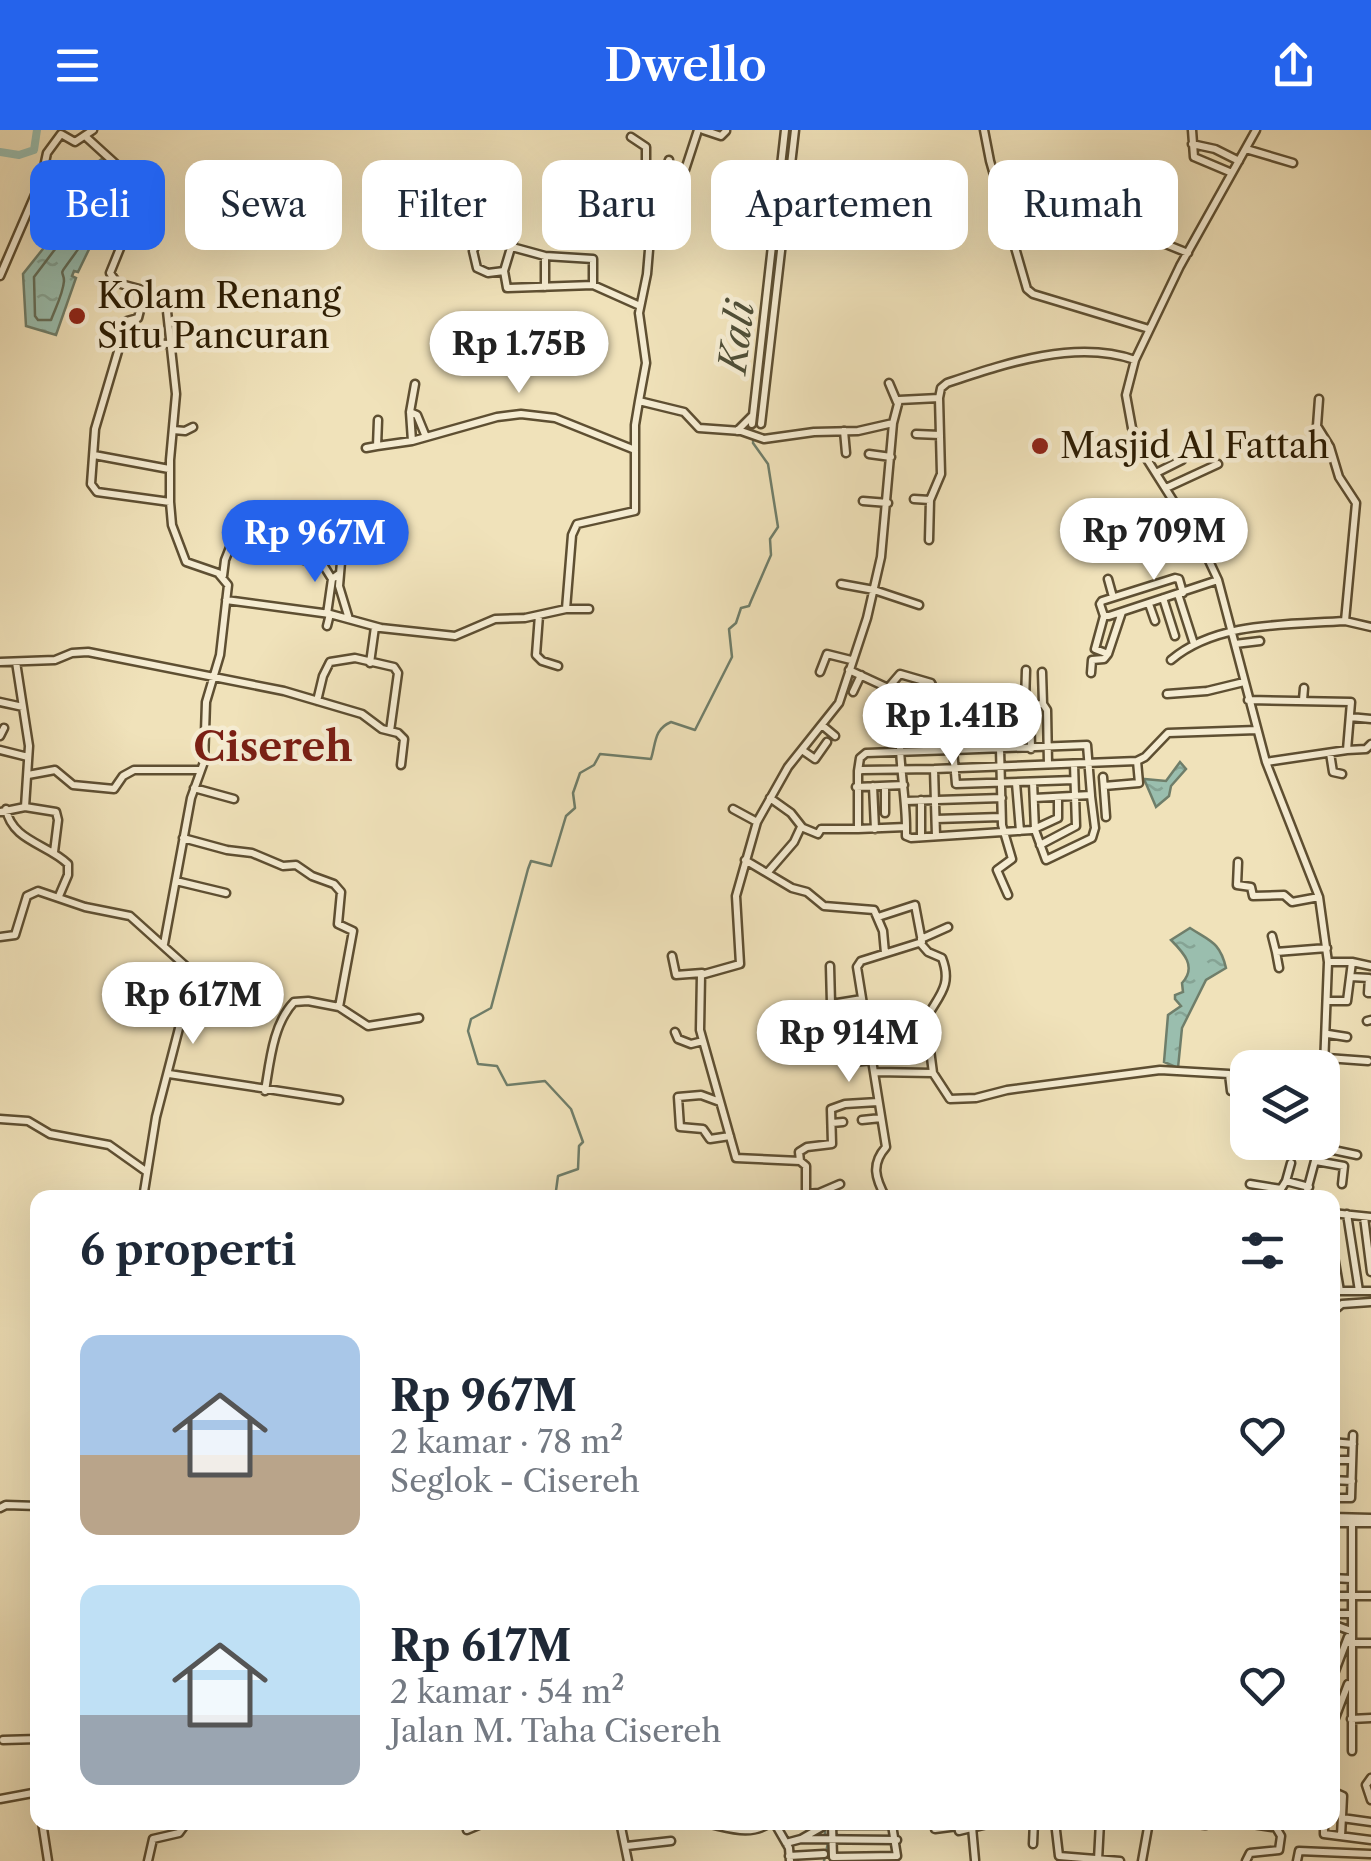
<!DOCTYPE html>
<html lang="id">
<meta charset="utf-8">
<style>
:root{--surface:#fff;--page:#f2f2f3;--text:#1f2937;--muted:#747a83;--accent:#2563eb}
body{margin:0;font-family:"Libre Caslon Text",serif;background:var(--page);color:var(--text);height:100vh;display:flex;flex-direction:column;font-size:38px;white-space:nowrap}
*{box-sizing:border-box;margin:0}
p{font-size:32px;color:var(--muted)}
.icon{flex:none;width:55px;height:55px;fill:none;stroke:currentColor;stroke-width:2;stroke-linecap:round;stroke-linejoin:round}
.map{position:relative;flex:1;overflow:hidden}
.panel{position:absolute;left:30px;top:1060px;width:1310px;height:640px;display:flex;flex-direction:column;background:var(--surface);border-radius:20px;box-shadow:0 10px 40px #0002}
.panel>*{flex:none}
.hud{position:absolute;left:30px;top:30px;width:1312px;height:90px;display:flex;gap:20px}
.tools{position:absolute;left:1230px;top:920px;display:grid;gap:20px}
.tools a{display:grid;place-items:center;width:110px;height:110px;border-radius:20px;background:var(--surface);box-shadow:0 10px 40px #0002;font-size:50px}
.price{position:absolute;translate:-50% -85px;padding:0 22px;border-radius:35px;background:#fff;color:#222;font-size:32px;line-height:65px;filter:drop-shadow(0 2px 5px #0008)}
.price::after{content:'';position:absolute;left:50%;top:60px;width:30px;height:22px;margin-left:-15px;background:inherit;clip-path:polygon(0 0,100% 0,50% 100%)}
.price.on{background:var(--accent);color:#fff}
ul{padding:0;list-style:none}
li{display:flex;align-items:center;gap:30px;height:250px;padding:0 50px}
li span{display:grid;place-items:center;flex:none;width:280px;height:200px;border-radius:20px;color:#555}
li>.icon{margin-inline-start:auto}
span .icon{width:120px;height:120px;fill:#fffc;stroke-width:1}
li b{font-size:42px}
h2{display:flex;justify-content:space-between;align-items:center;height:120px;padding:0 50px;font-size:42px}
.tag{padding:0 35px;border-radius:20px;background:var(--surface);box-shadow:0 10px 40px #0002;font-size:35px;line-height:90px}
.tag.on{background:var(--accent);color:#fff}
header{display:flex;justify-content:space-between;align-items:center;height:130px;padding:0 50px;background:var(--accent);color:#fff;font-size:45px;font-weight:600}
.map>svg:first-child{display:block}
.water{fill:url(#water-ripples);stroke:#6f7e6a;stroke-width:2.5}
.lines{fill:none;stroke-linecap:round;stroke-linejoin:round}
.shore{stroke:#646e59;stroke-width:2.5}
.stream{stroke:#6f7e6a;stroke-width:2.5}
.river{stroke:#9abeae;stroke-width:8}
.minor-casing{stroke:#5e4f32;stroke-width:11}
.minor{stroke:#f5ecd2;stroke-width:6}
.poi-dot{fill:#8f2418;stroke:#f5ecd2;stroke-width:4}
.labels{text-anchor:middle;stroke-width:9;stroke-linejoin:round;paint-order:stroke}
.poi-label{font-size:35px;fill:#2e1e04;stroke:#f5ecd2;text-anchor:start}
.water-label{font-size:38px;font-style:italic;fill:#4e4e37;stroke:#f5ecd2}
.quarter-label{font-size:40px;font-weight:bold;fill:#7a1f14;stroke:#f5ecd2}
</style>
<header><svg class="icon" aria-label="menu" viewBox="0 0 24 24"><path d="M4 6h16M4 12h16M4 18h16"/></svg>Dwello<svg class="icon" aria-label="share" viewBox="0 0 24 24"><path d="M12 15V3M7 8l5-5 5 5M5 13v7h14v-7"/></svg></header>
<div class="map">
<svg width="1371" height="1731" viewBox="0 0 1371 1731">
<defs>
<pattern id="water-ripples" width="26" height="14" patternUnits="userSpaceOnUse" patternTransform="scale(2.5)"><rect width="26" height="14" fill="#9abeae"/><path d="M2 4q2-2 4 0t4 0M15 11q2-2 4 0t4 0" fill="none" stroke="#85a394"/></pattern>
</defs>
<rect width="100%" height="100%" fill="#f0e2ba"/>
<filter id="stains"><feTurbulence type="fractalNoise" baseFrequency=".002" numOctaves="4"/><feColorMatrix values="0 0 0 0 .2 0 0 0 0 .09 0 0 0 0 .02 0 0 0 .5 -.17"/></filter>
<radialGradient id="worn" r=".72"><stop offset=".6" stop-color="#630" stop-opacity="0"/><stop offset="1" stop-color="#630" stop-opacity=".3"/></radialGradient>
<path class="water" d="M103,28L139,59L112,88L104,107L93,111L78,142L74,141L72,146L76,148L56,205L26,196L23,144L50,110L63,65L76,48Z
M1180,632L1186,639L1171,656L1169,666L1156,677L1144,649L1166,651Z
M1190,798C1210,811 1220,812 1226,838L1206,850L1182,898L1178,938L1164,932L1168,885L1181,876L1175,869V865L1183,862L1182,853C1197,837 1184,823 1171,810Z"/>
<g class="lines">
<path class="shore" d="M102,42C110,42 122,53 123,60C101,86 85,110 66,136C59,145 64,142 64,151C63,164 55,179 51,190H38L35,186L34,147L59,114L72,70L83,56Z"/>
<path class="stream" d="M555,1068L558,1046L578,1039L579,1016L583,1012L571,979L545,951L507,955L497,936L478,934L468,901L471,889L491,878L528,739L531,731L551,736L566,686L575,678L573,663L580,643L594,635L600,624L651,629C656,613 654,599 671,592L695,600L732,527L729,499L736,493L741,478L749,476L751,471L771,425L770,409L778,397L768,334L753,313L754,301
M825,1692V1706
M824,1731L828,1713"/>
<path class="river" d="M0,22L19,25L34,20L37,0
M782,58L788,0"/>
<g class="minor-casing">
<path id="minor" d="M703,0L721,6L726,1
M984,0L990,31L1027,159L1033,164L1149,199
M1192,0L1194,27L1232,43
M1256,0L1180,136L1135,230L1126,265L1132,298L1143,323L1203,418L1218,450L1266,632L1319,767L1328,832L1322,989
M85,6L130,47L143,64L141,86L125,106L110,143L117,153L154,163L166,172L176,264L170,330V372L172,395L186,432L218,443L228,455L220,525L206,572L204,632L191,668L164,814
M631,7L646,17V50
M1192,14L1215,19L1239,31
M1246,19L1293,33
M665,40L683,46L698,0
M651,86L668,79L683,46
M472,94L513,111L504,141L507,158L593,155L640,176
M484,99L473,121L477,138L488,143L504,141
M1163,113L1188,123
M512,117L545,126L593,129V155
M0,146L41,51L47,23L61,4L75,12L93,0
M545,157V126
M145,161L138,188L127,191L95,299L91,354L97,362L170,372
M120,213L172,214
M889,253L897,272
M639,271L646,233L639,183L647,144L651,96L646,51H662L669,30
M410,282L417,285L426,307
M378,290L377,316L412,311L497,287L521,284L555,288L635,320
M752,294L785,0
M761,294L795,0
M173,300L185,301L193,297
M737,301L752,286
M844,301L846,323
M916,304L940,305
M412,311L410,282L415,254
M366,318L377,316
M869,324L891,327
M94,325L169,339
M1156,343L1182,330
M1166,358L1218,334
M914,369L930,370
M863,371L888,373
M929,410L930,370L941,344L939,268
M294,419L303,424L304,430L322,433L332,449L339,444
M342,420L339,456L349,489
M223,446L225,430L242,387
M1108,449L1113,467
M841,454L874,460L919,475
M1183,463L1179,449L1175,448L1102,471L1100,474L1104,486H1109L1218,450
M1178,464L1194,514
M1163,468L1175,506
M226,470L330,484L381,498L455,506L495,489L525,488L566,479L572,405L577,394L635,381V295L639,271L684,282L699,298L741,301L764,309L814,302L858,301L893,293L899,270L939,268L941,258L947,253C1004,234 1075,209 1135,230
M1149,474L1155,491
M567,479H589
M327,484L332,449
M539,485L536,525L542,531L558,536
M1104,486L1095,519L1108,524L1122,482
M1345,491L1371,497
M327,496L330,484
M1235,514L1260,511
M1171,530C1217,491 1288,495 1345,491L1356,373L1339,347L1330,317L1317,296L1319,269
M0,532L55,530L72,523L88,522L284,561L362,584L382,599L398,603L404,609L401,635
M16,532L29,616L25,677
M370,533L375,497
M849,540L888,558L900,544L931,553L934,559L919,575V591
M1026,540L1025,572L1030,575
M820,542L827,524L851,530
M1091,543L1092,530L1104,529L1108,524
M888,558L892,565L903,570
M965,561L966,574
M853,562L861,545
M1167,564L1207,561L1244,552
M1248,570L1351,572L1347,620L1266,632
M1303,570L1304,558
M317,571L323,546L330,532L355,528L394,537L398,543L390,601
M0,572L23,577
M1043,574L1047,580L1048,634
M919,575L993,573L999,580L1002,695L1012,729L997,740L1008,765
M1350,587L1371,589
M952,590L901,593C897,627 906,663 906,697L858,699V641L862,640L934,639L1137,631L1145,627L1168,603L1257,600
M823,596L835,606
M0,606L4,598
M900,608L953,606
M1031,619L1030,575L1043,574L1042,542
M0,620L28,627
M802,620L815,629L827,612
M1347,620L1366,619L1371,614
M1330,623L1333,642L1342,644
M934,639L936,706
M858,641L860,628L866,623L953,620L951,563
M28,645L55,640L73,655L114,659L123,646L134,640H201
M1103,647L1106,687
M1033,652L1035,700L1046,730L1092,708L1095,698L1091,666
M1016,653L1020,701
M873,656L875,699
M1104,656L1139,653L1137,631
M856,657L904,655
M885,657V683
M194,658L234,669
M770,668L791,683L802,697
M1034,668L1091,665L1087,615L953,620L956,654L1074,650
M921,670V707
M905,671L1002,668
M6,679C12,711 48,714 68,734V745L59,766
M733,679L757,692
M0,682L25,677L56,682L58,690L54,722
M936,689L1001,687
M906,697V706L911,708L1032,700L1058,688V667
M183,708L227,720L252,723L283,736L296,735L312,746L334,754L341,762L338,794L353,801L339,877
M1040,715L1076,696L1074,634
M745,730L792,758L807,762L824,776L874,780L883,801L885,823
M1238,732L1237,755L1251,757L1253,766L1284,765L1292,772L1319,767
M768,742L794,712L801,697L818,704L821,699H858
M176,751L226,763
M878,787L915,775L922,812L861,831L857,837L886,1017C871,1034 875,1048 886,1068
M1272,806L1276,822L1327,818
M0,807L15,805L27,766L38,761L85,777L130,786L190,840L191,852L156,987L143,1068
M921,809L948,797
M921,814L928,822L942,828C953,856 938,866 926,889L933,943L950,969L976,968L1007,960L1160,940L1229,944L1231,961L1248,965
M1276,822L1279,838
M672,826L676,845L702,843
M1328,832H1352L1347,871H1328
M1352,832L1371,836
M830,836L831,874
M1351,847L1369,848L1368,863H1371
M163,856L188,864
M813,877L862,869
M1367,891L1371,890
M675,902L678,909L691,914L703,911
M1328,904L1347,907
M1327,928L1368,931
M853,932L873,930
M875,942L933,943
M169,944L339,970
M265,961C270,931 273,894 294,872L308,871L339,877L368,896L419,888
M720,972L701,965L678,967L680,997L703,999L710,1009L730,1006
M0,989L28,991L50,1004L109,1015L147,1042
M862,990L881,988
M832,993L843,992
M1319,1017L1357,1025
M800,1031L736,1028L700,900L701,845L740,834L736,766L757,692L788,637L839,573L867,488L881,427L893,293
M1316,1031L1344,1036L1342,1054
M1286,1051L1291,1033
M1250,1054L1281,1059L1286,1051L1309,1057
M806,1064L819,1063L840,1054
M806,1068V1036L800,1031L799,1022L807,1017L832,1014L831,979L845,974L878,972
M1305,1068L1320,1012
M1332,1083L1371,1087
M1347,1084L1359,1161
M1364,1087L1371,1142
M1332,1115L1340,1161H1371
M1332,1182L1342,1174L1371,1172
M1332,1312L1353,1314
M1332,1330H1352
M1332,1350L1352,1351
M1332,1368H1351L1353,1305
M0,1378L6,1375L38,1376
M1332,1387L1371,1388
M1332,1393H1371
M1333,1393V1430
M1332,1448L1351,1449
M1332,1466H1371
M1332,1484H1351
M1332,1494L1351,1501
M1347,1513H1371
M1332,1549L1348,1507
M1351,1589L1371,1588
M1332,1596L1348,1554
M3,1610L38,1609
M1352,1621V1393
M1371,1648L1366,1655L1371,1670
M1332,1661L1343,1666L1341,1706
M0,1669L38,1662
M1342,1688L1371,1692
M42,1692L48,1731
M620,1692L628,1731
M699,1692C723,1695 749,1709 771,1692
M774,1692L789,1718L790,1731
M957,1692L959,1701L996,1692
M1055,1692L1059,1726L1120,1731
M1180,1692L1205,1695L1220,1692
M1239,1692L1272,1697L1276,1694
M1324,1692V1704L1371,1710
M832,1695H892L897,1726L833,1727Z
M972,1697L975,1730
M935,1699L958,1696
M467,1700L486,1692
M801,1709L822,1697
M786,1713L801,1709L897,1710
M1033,1714L1034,1692
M627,1716L671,1711
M789,1726L824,1724
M1098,1730L1100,1692
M148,1731L153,1709L179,1703L187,1692
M1142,1731L1149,1692
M1246,1731L1250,1723L1279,1720L1281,1706L1275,1696
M1297,1731L1299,1721L1370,1724"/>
</g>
<use href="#minor" class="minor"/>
</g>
<g class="poi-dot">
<circle cx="77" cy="186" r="10"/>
<circle cx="1040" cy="316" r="10"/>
</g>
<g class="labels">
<g class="poi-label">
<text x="97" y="178">Kolam Renang<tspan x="97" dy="40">Situ Pancuran</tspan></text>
<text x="1060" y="328">Masjid Al Fattah</text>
</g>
<g class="water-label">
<text transform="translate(737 207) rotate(-83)" y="13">Kali</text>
</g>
<g class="quarter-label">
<text x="273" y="631">Cisereh</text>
</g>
</g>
<rect width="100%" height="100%" filter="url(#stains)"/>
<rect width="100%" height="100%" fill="url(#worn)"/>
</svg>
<div class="tools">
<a><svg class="icon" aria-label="layers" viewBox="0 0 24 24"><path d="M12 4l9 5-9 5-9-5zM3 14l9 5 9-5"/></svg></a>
</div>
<b class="price" style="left:519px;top:266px">Rp 1.75B</b>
<b class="price" style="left:1154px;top:453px">Rp 709M</b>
<b class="price on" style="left:315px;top:455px">Rp 967M</b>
<b class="price" style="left:952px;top:638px">Rp 1.41B</b>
<b class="price" style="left:193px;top:917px">Rp 617M</b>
<b class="price" style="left:849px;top:955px">Rp 914M</b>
<div class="hud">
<a class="tag on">Beli</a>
<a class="tag">Sewa</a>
<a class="tag">Filter</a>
<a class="tag">Baru</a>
<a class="tag">Apartemen</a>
<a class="tag">Rumah</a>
</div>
<section class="panel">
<h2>6 properti<svg class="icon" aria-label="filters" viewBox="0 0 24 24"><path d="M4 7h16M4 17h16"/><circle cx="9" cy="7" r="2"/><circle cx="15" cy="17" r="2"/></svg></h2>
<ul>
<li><span style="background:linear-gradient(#a9c7e8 60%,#b9a48a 0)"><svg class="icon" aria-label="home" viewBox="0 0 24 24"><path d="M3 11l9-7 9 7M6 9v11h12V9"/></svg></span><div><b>Rp 967M</b><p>2 kamar · 78 m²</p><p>Seglok - Cisereh</p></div><svg class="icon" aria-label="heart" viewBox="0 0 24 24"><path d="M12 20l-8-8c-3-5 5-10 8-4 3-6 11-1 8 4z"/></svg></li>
<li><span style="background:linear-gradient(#bfe0f5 65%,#9aa5b1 0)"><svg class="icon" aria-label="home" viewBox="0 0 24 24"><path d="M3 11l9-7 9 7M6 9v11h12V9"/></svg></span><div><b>Rp 617M</b><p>2 kamar · 54 m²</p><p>Jalan M. Taha Cisereh</p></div><svg class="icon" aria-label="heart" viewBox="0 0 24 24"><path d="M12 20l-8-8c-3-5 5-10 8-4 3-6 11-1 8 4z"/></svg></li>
</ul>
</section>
</div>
